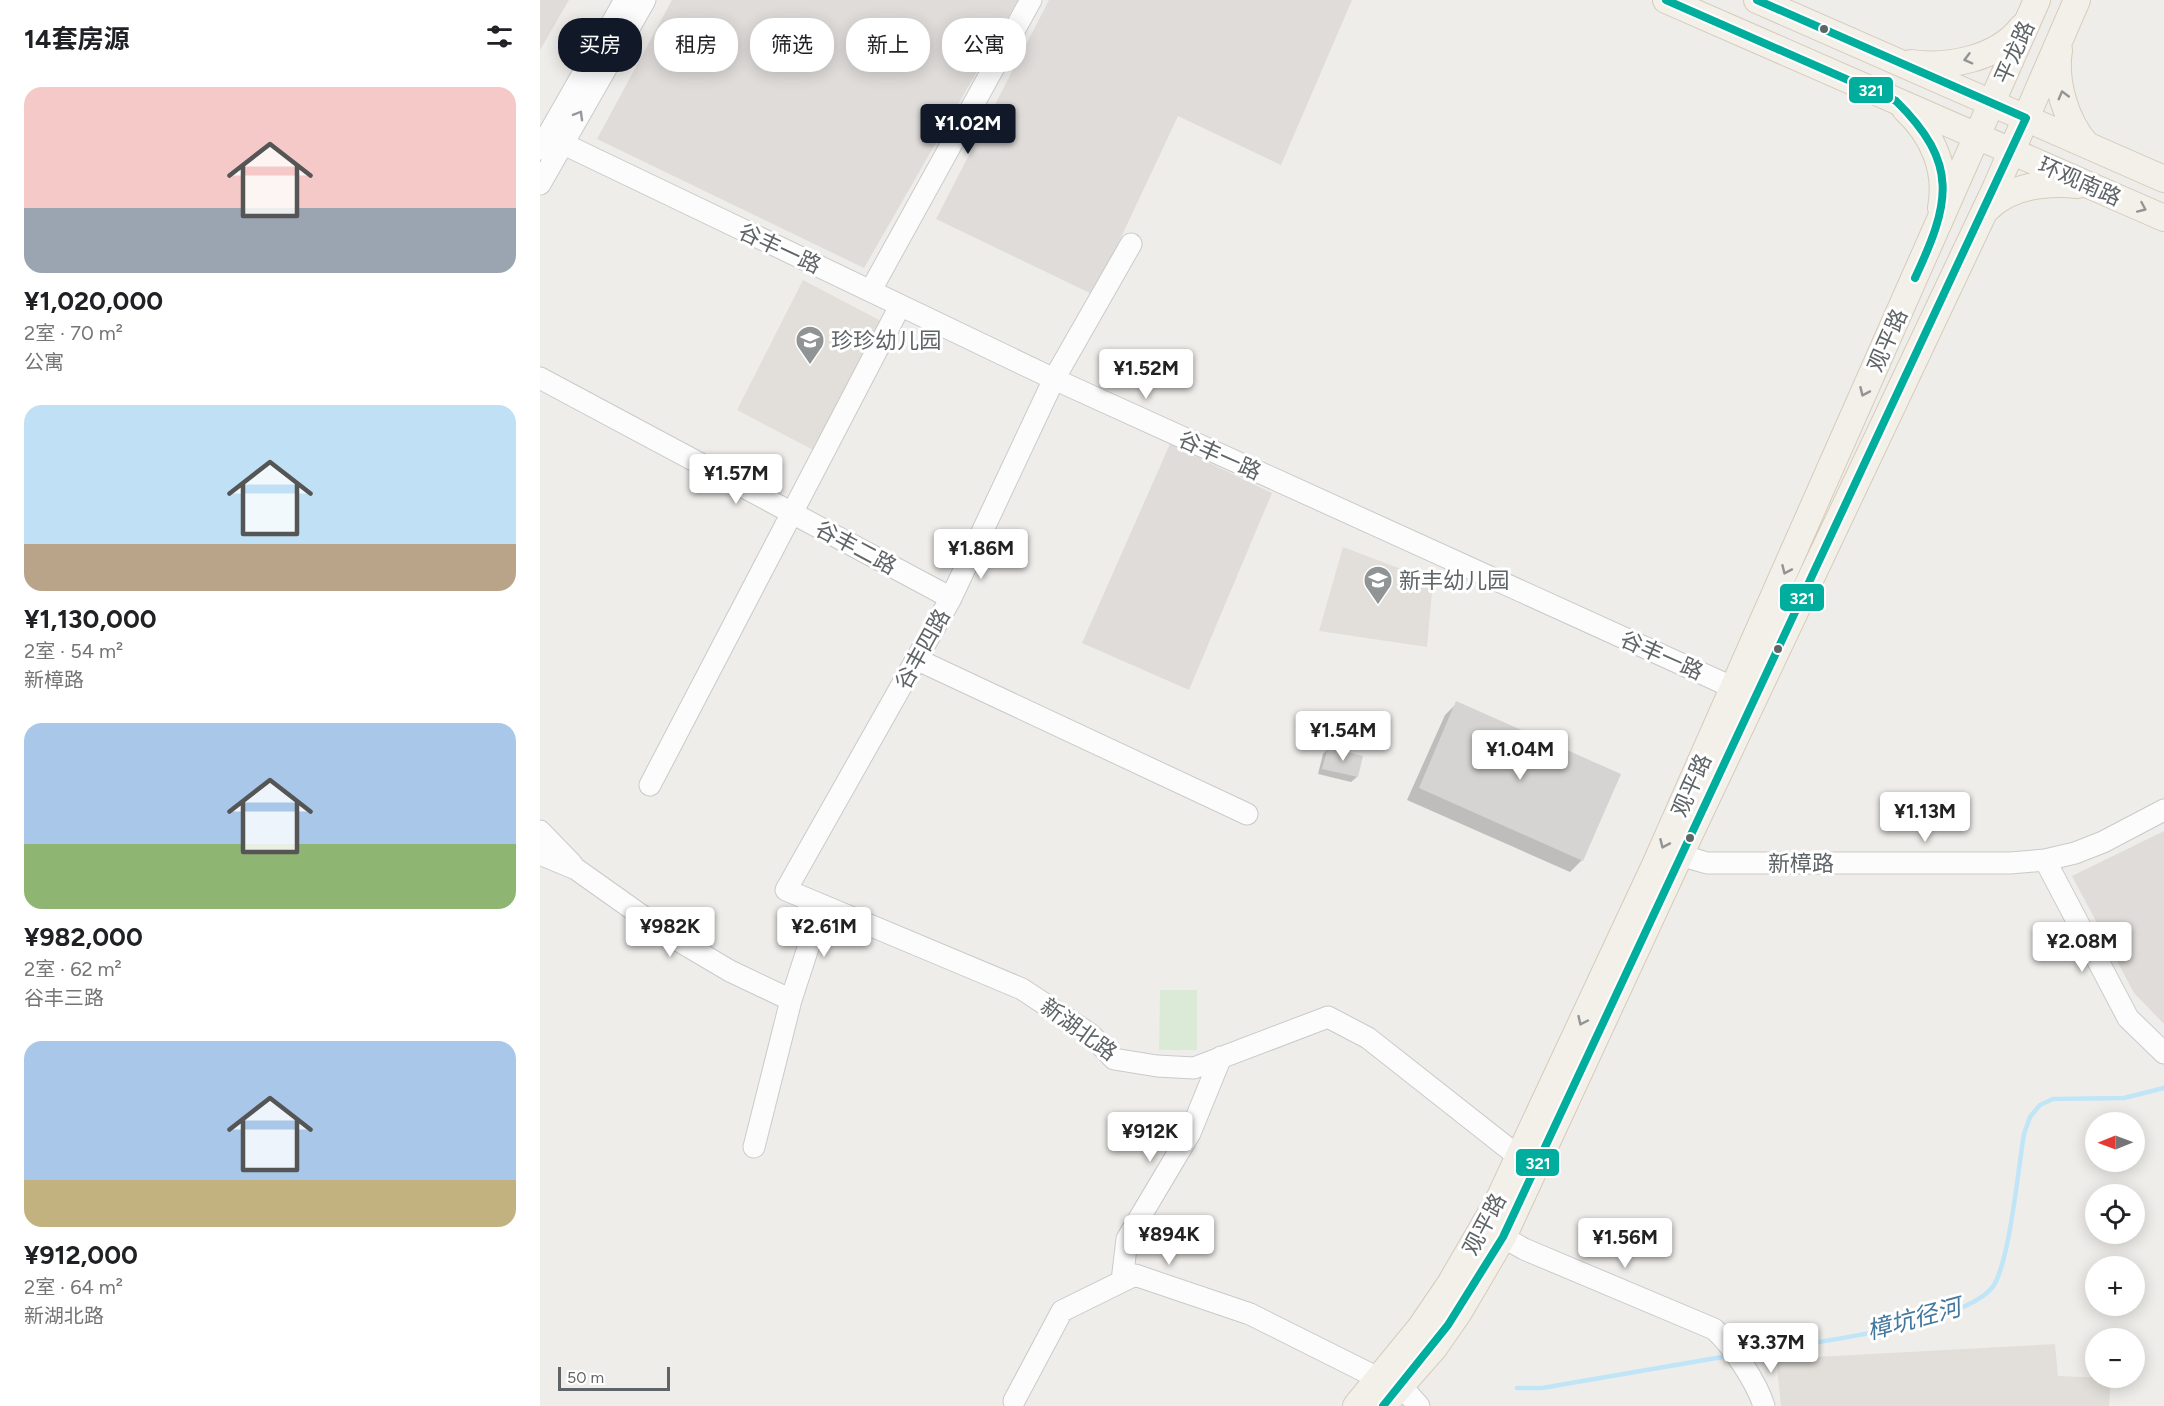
<!DOCTYPE html>
<html lang="zh">
<meta charset="utf-8">
<style>
:root{--surface:#fff;--page:#f6f6f6;--text:#202124;--muted:#757577;--accent:#111827}
body{margin:0;font-family:Figtree,"Noto Sans SC",sans-serif;background:var(--page);color:var(--text);height:100vh;display:flex;flex-direction:column;font-size:22px;white-space:nowrap}
*{box-sizing:border-box;margin:0}
p{font-size:20px;color:var(--muted)}
.icon{flex:none;width:33px;height:33px;fill:none;stroke:currentColor;stroke-width:2;stroke-linecap:round;stroke-linejoin:round}
.map{position:relative;flex:1;overflow:hidden}
.panel{display:flex;flex-direction:column;background:var(--surface);width:540px}
.panel>*{flex:none}
.hud{position:absolute;left:18px;top:18px;width:570px;height:54px;display:flex;gap:12px}
.needle{width:39px;rotate:269deg}
.fabs{position:absolute;left:1545px;top:1112px;display:grid;gap:12px}
.fabs a{display:grid;place-items:center;width:60px;height:60px;border-radius:50%;background:var(--surface);box-shadow:0 3px 15px #0003;font-size:30px}
.scale{position:absolute;left:18px;bottom:15px;width:112px;box-sizing:border-box;padding-left:6px;border:3px solid #5f6467;border-top:0;font-size:16px;line-height:21px;white-space:nowrap;color:#5f6467;-webkit-text-stroke:4px #fff;paint-order:stroke}
.price{position:absolute;translate:-50% -51px;padding:0 14px;border-radius:6px;background:#fff;color:#222;font-size:20px;line-height:39px;filter:drop-shadow(0 2px 3px #0008)}
.price::after{content:'';position:absolute;left:50%;top:36px;width:18px;height:14px;margin-left:-9px;background:inherit;clip-path:polygon(0 0,100% 0,50% 100%)}
.price.selected{background:var(--accent);color:#fff}
ul{padding:0;list-style:none}
li{display:grid;align-content:center;gap:12px;height:318px;padding:0 24px}
li span{display:grid;place-items:center;height:186px;border-radius:18px;color:#555}
li>.icon{margin-inline-start:auto}
span .icon{width:108px;height:108px;fill:#fffc;stroke-width:1}
li b{font-size:26px}
h2{display:flex;justify-content:space-between;align-items:center;height:72px;padding:0 24px;font-size:26px}
.tag{padding:0 21px;border-radius:24px;background:var(--surface);box-shadow:0 3px 15px #0003;font-size:21px;line-height:54px}
.tag.selected{background:var(--accent);color:#fff}
main{display:flex;flex:1;min-height:0}
.map>svg:first-child{display:block}
.industrial{fill:#dfdcda}
.education{fill:#e2dfda}
.green{fill:#daead6}
.shadow{fill:#0003}
.lines{fill:none;stroke-linecap:round;stroke-linejoin:round}
.stream{stroke:#c0e5f7;stroke-width:4.5}
.building{fill:#d5d4d3}
.minor-casing{stroke:#c9caca;stroke-width:23}
.major-casing{stroke:#d6cbb9;stroke-width:28}
.minor{stroke:#fdfcfc;stroke-width:21}
.major{stroke:#f3f0ea;stroke-width:26}
.bus-1-casing{stroke:#fff;stroke-width:12}
.bus-1{stroke:#01ad9c;stroke-width:8}
.oneway{stroke:#939595}
.oneway2{stroke:#96999b}
.bus-dot{fill:#5f6467;stroke:#fff;stroke-width:2}
.labels{text-anchor:middle;stroke-width:6;stroke-linejoin:round;paint-order:stroke}
.street-label{font-size:22px;fill:#5f6467;stroke:#fff}
.poi-label{font-size:22px;fill:#5f6467;stroke:#fff;text-anchor:start}
.water-label{font-size:24px;font-style:italic;fill:#42779e;stroke:#fff}
.line-badge{stroke:#fff;stroke-width:2}
.badge-label{font-size:16px;text-anchor:middle;font-weight:bold;fill:#fff}
</style>
<main>
<section class="panel">
<h2>14套房源<svg class="icon" aria-label="filters" viewBox="0 0 24 24"><path d="M4 7h16M4 17h16"/><circle cx="9" cy="7" r="2"/><circle cx="15" cy="17" r="2"/></svg></h2>
<ul>
<li><span style="background:linear-gradient(#f6c9c9 65%,#9aa5b1 0)"><svg class="icon" aria-label="home" viewBox="0 0 24 24"><path d="M3 11l9-7 9 7M6 9v11h12V9"/></svg></span><div><b>¥1,020,000</b><p>2室 · 70 m²</p><p>公寓</p></div></li>
<li><span style="background:linear-gradient(#bfe0f5 75%,#b9a48a 0)"><svg class="icon" aria-label="home" viewBox="0 0 24 24"><path d="M3 11l9-7 9 7M6 9v11h12V9"/></svg></span><div><b>¥1,130,000</b><p>2室 · 54 m²</p><p>新樟路</p></div></li>
<li><span style="background:linear-gradient(#a9c7e8 65%,#8fb573 0)"><svg class="icon" aria-label="home" viewBox="0 0 24 24"><path d="M3 11l9-7 9 7M6 9v11h12V9"/></svg></span><div><b>¥982,000</b><p>2室 · 62 m²</p><p>谷丰三路</p></div></li>
<li><span style="background:linear-gradient(#a9c7e8 75%,#c2b280 0)"><svg class="icon" aria-label="home" viewBox="0 0 24 24"><path d="M3 11l9-7 9 7M6 9v11h12V9"/></svg></span><div><b>¥912,000</b><p>2室 · 64 m²</p><p>新湖北路</p></div></li>
</ul>
</section>
<div class="map">
<svg width="1624" height="1406" viewBox="0 0 1624 1406">
<rect width="100%" height="100%" fill="#efedea"/>
<path class="industrial" d="M0,0H29L0,50Z
M132,0H478L324,268L57,139Z
M509,0H812L741,165L638,116L554,295L396,219Z
M630,444L732,493L649,690L542,643Z
M1624,831V1024L1594,993L1532,876Z"/>
<path class="education" d="M263,280L343,322L277,452L197,410Z
M803,547L893,581L887,647L779,631Z
M1515,1344L1518,1376L1571,1378L1569,1406H1241L1236,1359Z"/>
<path class="green" d="M620,990H657V1050H619Z"/>
<path class="shadow" d="M917,703L1042,860L1030,872L867,800L905,715Z
M788,749L817,777L811,782L778,774L783,754Z"/>
<g class="lines">
<path class="stream" d="M1202,1354C1253,1345 1428,1326 1454,1285C1470,1258 1478,1169 1484,1134L1490,1117L1500,1105L1513,1099L1584,1098L1624,1088
M977,1388H1002L1188,1356"/>
</g>
<path class="building" d="M916,701L1081,774L1043,861L879,788Z
M788,747L823,756L818,777L782,769Z"/>
<g class="lines">
<g class="minor-casing">
<path id="minor" d="M7,136L514,379L1194,688
M0,149L85,0
M0,184L105,0
M591,244L514,379L411,598L246,890L482,989L550,1034L574,1059L617,1066L654,1068L788,1017L828,1038L979,1157
M331,290L491,0
M0,378L411,598
M376,659L707,814
M110,785L360,306
M0,831L32,864
M0,854L36,869L129,935L190,971L251,1000
M1140,855L1167,863H1470L1505,860L1535,853L1563,842L1624,810
M1505,860L1588,1018L1624,1053
M214,1147L251,1000L282,905
M963,1237L984,1249L1174,1329C1192,1345 1217,1383 1224,1406
M582,1281L587,1239L650,1133L681,1057
M861,1386L879,1406
M474,1401L522,1311L595,1275L710,1314L840,1379"/>
</g>
<g class="major-casing">
<path id="major" d="M1126,0L1624,218
M1217,0L1624,179
M1519,50C1514,82 1526,122 1547,145
M1371,63C1408,68 1458,59 1482,27
M1365,109C1393,135 1408,170 1401,208
M1447,209C1471,185 1506,182 1538,185
M816,1406L880,1328L910,1284L958,1201L1115,865L1497,0
M843,1406L894,1348L919,1312L963,1237L1140,855L1456,187L1537,0"/>
</g>
<use href="#minor" class="minor"/>
<use href="#major" class="major"/>
<g class="bus-1-casing">
<path id="bus-1" d="M1126,0L1356,101C1420,164 1410,203 1375,278
M843,1406L908,1325L963,1237L1486,118L1217,0"/>
</g>
<use href="#bus-1" class="bus-1"/>
</g>
<defs><path id="oneway-chevron" d="M-2-3.5L2.5 0L-2 3.5" fill="none" stroke-width="1.6" stroke-linecap="round" stroke-linejoin="round" transform="scale(1.5)"/></defs>
<g class="oneway">
<use href="#oneway-chevron" transform="translate(1428 59) rotate(165)"/>
<use href="#oneway-chevron" transform="translate(1523 95) rotate(-105)"/>
<use href="#oneway-chevron" transform="translate(1602 208) rotate(24)"/>
<use href="#oneway-chevron" transform="translate(1324 392) rotate(114)"/>
<use href="#oneway-chevron" transform="translate(1246 570) rotate(114)"/>
<use href="#oneway-chevron" transform="translate(1124 844) rotate(114)"/>
<use href="#oneway-chevron" transform="translate(1042 1021) rotate(115)"/>
</g>
<use class="oneway2" href="#oneway-chevron" transform="translate(39 115) rotate(-60)"/>
<defs>
<g id="school-pin" transform="scale(1.5)"><path d="M0 17L-7.5 6A9.5 9.5 0 1 1 7.5 6Z" fill="#919495" stroke="#fff"/><path d="M0-5L7-2L0 1L-7-2ZM-4 1L0 2.5L4 1V4Q0 6-4 4Z" fill="#fff"/></g>
</defs>
<g fill-rule="evenodd">
<use href="#school-pin" x="270" y="340"/>
<use href="#school-pin" x="838" y="580"/>
</g>
<g class="bus-dot">
<circle cx="1284" cy="29" r="5"/>
<circle cx="1238" cy="649" r="5"/>
<circle cx="1150" cy="838" r="5"/>
</g>
<g class="labels">
<g class="street-label">
<text transform="translate(1474 52) rotate(-66)" y="8">平龙路</text>
<text transform="translate(1540 181) rotate(24)" y="8">环观南路</text>
<text transform="translate(240 248) rotate(25)" y="8">谷丰一路</text>
<text transform="translate(1347 340) rotate(-66)" y="8">观平路</text>
<text transform="translate(680 455) rotate(24)" y="8">谷丰一路</text>
<text transform="translate(316 547) rotate(28)" y="8">谷丰二路</text>
<text transform="translate(382 649) rotate(-61)" y="8">谷丰四路</text>
<text transform="translate(1122 655) rotate(24)" y="8">谷丰一路</text>
<text transform="translate(1151 785) rotate(-66)" y="8">观平路</text>
<text x="1261" y="871">新樟路</text>
<text transform="translate(539 1029) rotate(36)" y="8">新湖北路</text>
<text transform="translate(944 1224) rotate(-62)" y="8">观平路</text>
</g>
<g class="poi-label">
<text x="291" y="348">珍珍幼儿园</text>
<text x="859" y="588">新丰幼儿园</text>
</g>
<g class="water-label">
<text transform="translate(1374 1319) rotate(-15)" y="8">樟坑径河</text>
</g>
</g>
<g class="line-badge">
<rect x="1308" y="76" width="46" height="28" rx="6" fill="#01ad9c"/>
<rect x="1239" y="583" width="46" height="29" rx="6" fill="#01ad9c"/>
<rect x="975" y="1148" width="45" height="29" rx="6" fill="#01ad9c"/>
</g>
<g class="badge-label">
<text x="1331" y="96">321</text>
<text x="1262" y="604">321</text>
<text x="998" y="1169">321</text>
</g>
</svg>
<div class="fabs">
<a><svg class="needle" viewBox="-14 -14 28 28"><path d="M0-13l5 13h-10z" fill="#e53935"/><path d="M0 13l5-13h-10z" fill="#757577"/></svg></a>
<a><svg class="icon" aria-label="locate" viewBox="0 0 24 24"><circle cx="12" cy="12" r="6"/><path d="M12 2v4M12 18v4M2 12h4M18 12h4"/></svg></a>
<a>+</a>
<a>−</a>
</div>
<div class="scale">50 m</div>
<b class="price selected" style="left:428px;top:155px">¥1.02M</b>
<b class="price" style="left:606px;top:400px">¥1.52M</b>
<b class="price" style="left:196px;top:505px">¥1.57M</b>
<b class="price" style="left:441px;top:580px">¥1.86M</b>
<b class="price" style="left:803px;top:762px">¥1.54M</b>
<b class="price" style="left:980px;top:781px">¥1.04M</b>
<b class="price" style="left:1385px;top:843px">¥1.13M</b>
<b class="price" style="left:130px;top:958px">¥982K</b>
<b class="price" style="left:284px;top:958px">¥2.61M</b>
<b class="price" style="left:1542px;top:973px">¥2.08M</b>
<b class="price" style="left:610px;top:1163px">¥912K</b>
<b class="price" style="left:629px;top:1266px">¥894K</b>
<b class="price" style="left:1085px;top:1269px">¥1.56M</b>
<b class="price" style="left:1231px;top:1374px">¥3.37M</b>
<div class="hud">
<a class="tag selected">买房</a>
<a class="tag">租房</a>
<a class="tag">筛选</a>
<a class="tag">新上</a>
<a class="tag">公寓</a>
</div>
</div>
</main>
